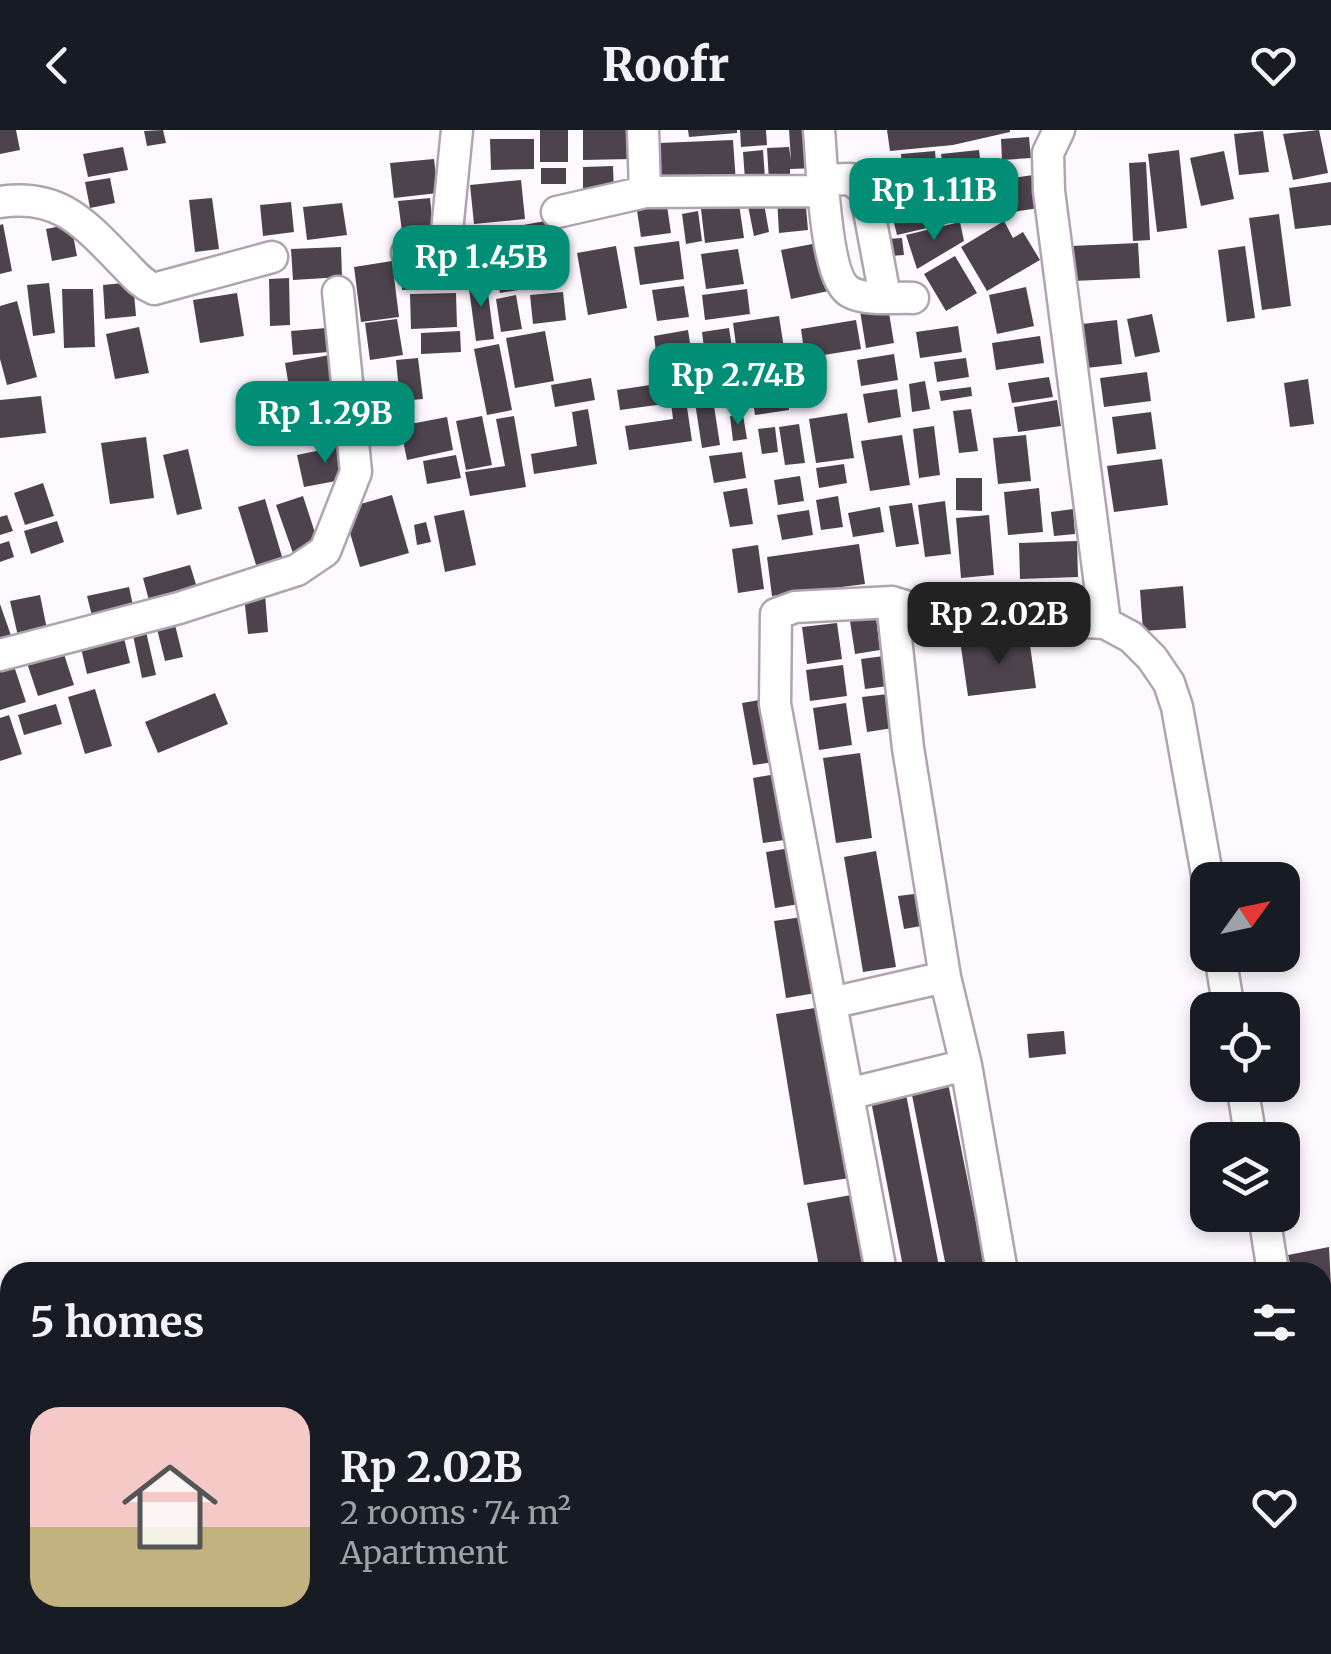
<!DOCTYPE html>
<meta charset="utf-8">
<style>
:root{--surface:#171b24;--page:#20242c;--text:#f1f3f6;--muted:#9ea1a6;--line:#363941;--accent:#008e77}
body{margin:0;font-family:Merriweather,serif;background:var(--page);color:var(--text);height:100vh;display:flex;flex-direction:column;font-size:38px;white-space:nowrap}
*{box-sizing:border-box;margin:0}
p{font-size:32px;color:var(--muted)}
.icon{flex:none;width:55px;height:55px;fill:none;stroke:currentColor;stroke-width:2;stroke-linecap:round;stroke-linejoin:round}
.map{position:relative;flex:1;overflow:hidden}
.drawer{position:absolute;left:0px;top:1132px;width:1332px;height:392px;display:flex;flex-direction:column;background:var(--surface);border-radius:30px 30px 0 0;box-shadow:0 5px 15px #0003}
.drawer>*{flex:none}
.needle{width:65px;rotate:57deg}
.buttons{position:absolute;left:1190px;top:732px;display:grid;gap:20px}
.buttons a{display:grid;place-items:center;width:110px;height:110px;border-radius:20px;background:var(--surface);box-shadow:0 5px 15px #0003;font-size:50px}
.price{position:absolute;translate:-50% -85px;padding:0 22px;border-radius:20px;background:var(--accent);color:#fff;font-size:32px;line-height:65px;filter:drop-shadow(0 2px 5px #0008)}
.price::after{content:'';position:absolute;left:50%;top:60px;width:30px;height:22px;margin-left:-15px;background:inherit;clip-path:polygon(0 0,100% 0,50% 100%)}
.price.active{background:#222;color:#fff}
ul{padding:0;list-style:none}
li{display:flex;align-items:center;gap:30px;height:250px;padding:0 30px}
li+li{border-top:2px solid var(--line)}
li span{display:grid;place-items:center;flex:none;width:280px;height:200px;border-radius:30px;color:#555}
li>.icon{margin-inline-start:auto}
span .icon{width:120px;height:120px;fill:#fffc;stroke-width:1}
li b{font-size:42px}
h2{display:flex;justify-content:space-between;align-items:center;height:120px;padding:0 30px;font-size:42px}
header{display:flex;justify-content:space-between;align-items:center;height:130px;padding:0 30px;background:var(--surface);font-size:45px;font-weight:800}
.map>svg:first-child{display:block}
.building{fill:#4d434d}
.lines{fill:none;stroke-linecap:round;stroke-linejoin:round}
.street-casing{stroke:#afa4af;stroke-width:35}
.street{stroke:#fff;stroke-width:30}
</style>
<header><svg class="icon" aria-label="back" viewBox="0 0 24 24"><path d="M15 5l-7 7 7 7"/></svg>Roofr<svg class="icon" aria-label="heart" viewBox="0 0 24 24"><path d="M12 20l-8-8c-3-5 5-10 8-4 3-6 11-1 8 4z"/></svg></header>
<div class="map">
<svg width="1331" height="1524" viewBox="0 0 1331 1524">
<rect width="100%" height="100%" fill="#fef9fe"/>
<path class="building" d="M0,0H16L20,20L0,24Z
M163,0L166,13L147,16L144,1Z
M540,0H568V32H540Z
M583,0H631L632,29L583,30Z
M688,0H737V3L689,7Z
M740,0H766L767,15L741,17Z
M789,0H817L819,38L790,39V50L769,51L767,18L789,17L791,30Z
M887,0H1010V2L953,15L890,21Z
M1319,0L1328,43L1293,50L1283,4Z
M1263,1L1269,42L1239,45L1234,4Z
M1029,7L1031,28L1002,30L1001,9Z
M490,9H534V39L491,40Z
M733,10L736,53L661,57L659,13Z
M123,17L128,40L88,47L83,24Z
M763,20L765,48L745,50L743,22Z
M979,20L982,45L945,49L941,24Z
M1179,20L1187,98L1157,102L1148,24Z
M935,21L937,46L903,48L901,24Z
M1224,21L1234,69L1201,76L1190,28Z
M434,29L438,63L394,68L390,33Z
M1146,32L1150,110L1133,111L1129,33Z
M613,36L614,63H583V37Z
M541,38H566V54H541Z
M1040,44L1045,77L967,89L963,55Z
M110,48L115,73L90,78L85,52Z
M521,50L525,89L474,94L470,55Z
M1331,52V95L1295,99L1289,58Z
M948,53L957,91L897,105L891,81L914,75L911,62Z
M897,55L898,70L884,71L882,57Z
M805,66L808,100L779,103L777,68Z
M212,68L219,119L195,122L189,70Z
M430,68L434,106L403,109L398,71Z
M763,68L769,102L754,106L747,71Z
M666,69L671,103L641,107L636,74Z
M291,72L294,102L263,106L260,75Z
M342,73L347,105L307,110L303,77Z
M739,74L744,108L705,113L701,79Z
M698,81L702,111L686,114L682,84Z
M1279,84L1291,176L1262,180L1249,88Z
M551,90L554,111L499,121L495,100Z
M1004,91L1013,108L1023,102L1040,130L987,161L961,117Z
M960,92L964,111L917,139L906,105Z
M3,94L12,141L0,144V95Z
M71,94L77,126L52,131L46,99Z
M902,108L904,125L890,126L888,109Z
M679,111L684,149L640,155L634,117Z
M828,111L838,159L791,169L781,120Z
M1138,113L1140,148L1073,151L1071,116Z
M552,116L559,153L500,163L493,126Z
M616,116L627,178L588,185L577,123Z
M1245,116L1255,188L1227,192L1218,120Z
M341,117L342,147L293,150L291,119Z
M738,119L744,154L706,159L701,124Z
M955,126L977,163L946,181L924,144Z
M392,131L399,187L361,192L354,137Z
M434,133L436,158L402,160L400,135Z
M289,148L290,195L270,196L269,149Z
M486,148L494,209L476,211L468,151Z
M133,152L136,186L105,189L103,155Z
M49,153L55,203L33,206L27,155Z
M684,156L689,187L657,191L652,160Z
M1026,157L1034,196L997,204L989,165Z
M62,159H93L95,217L64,218Z
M747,159L750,184L705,190L702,165Z
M563,162L566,190L533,194L530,165Z
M237,163L244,206L200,213L193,170Z
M456,163L457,197L411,199L410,164Z
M516,165L522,199L501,202L496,169Z
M17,171L37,247L7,255L0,229V176Z
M888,177L894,213L866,218L860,181Z
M1152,184L1160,222L1135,227L1127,189Z
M779,186L787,238L740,244L733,193Z
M397,189L403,225L370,230L365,193Z
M856,190L861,219L805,228L801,199Z
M1117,190L1122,234L1086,238L1082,194Z
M958,196L962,222L920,228L916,202Z
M139,197L149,243L115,249L106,204Z
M338,197L340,221L293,225L291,201Z
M729,198L735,237L707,241L702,202Z
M688,200L694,239L659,244L654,206Z
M460,201L461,222L421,224V203Z
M545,201L554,251L515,258L506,208Z
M1040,206L1044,233L996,240L992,213Z
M499,214L512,280L487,285L474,219Z
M341,223L346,253L290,263L285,233Z
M894,224L898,250L861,256L857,230Z
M418,228L423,269L400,271L396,230Z
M966,228L969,247L937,252L934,232Z
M783,240L789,280L755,285L749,245Z
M1147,242L1151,271L1104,277L1100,248Z
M1049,247L1053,267L1012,273L1008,253Z
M591,248L595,270L555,277L551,255Z
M1308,249L1314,294L1290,297L1284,253Z
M683,250L692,311L629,320L625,296L673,289L671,273L620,280L617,260Z
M925,251L930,279L912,282L909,254Z
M971,257L972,266L941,271L939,261Z
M897,259L901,287L868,293L863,264Z
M339,260L345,290L298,298L292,268Z
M712,263L720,315L702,318L694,266Z
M41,266L46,303L0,308V270Z
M1057,270L1061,296L1018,302L1014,277Z
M588,279L597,334L534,344L531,324L577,316L572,282Z
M971,279L978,321L959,323L953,281Z
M1151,282L1156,319L1117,324L1112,287Z
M847,283L854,328L816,333L809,289Z
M743,285L747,309L733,311L730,286Z
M482,286L492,335L466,340L456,291Z
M514,286L526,357L470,366L465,342L505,336L496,289Z
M447,287L453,320L407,330L400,296Z
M799,294L805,333L785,335L779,297Z
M934,296L940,345L919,348L913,299Z
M775,297L778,322L762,324L758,299Z
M902,305L910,355L870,361L861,311Z
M1026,305L1031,351L998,354L993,308Z
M146,307L154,368L110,374L101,313Z
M345,315L352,348L304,357L297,325Z
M188,319L202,379L177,385L163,325Z
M742,322L746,348L714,353L709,326Z
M456,325L461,348L427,354L423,331Z
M1162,329L1168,375L1114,382L1107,336Z
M844,334L847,353L819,358L816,338Z
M800,346L804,371L778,375L774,350Z
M956,348H982V381L956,380Z
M43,353L54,386L25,395L14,363Z
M747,358L753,394L730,397L723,362Z
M1039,358L1043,402L1008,405L1004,362Z
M392,365L409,423L360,437L343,379Z
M303,366L320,418L294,426L276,375Z
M838,366L843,397L821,400L816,370Z
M265,369L283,430L257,438L238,377Z
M945,371L951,424L925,427L918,375Z
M912,373L919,414L896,417L889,376Z
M880,377L884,402L853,407L848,383Z
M1073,379L1075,404L1054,406L1051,382Z
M464,380L476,435L445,442L434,386Z
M809,380L813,405L782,410L777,385Z
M7,385L13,401L0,405V387Z
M989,385L994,445L961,448L956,388Z
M57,391L64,412L31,424L24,401Z
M426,392L431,412L417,415L414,395Z
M9,411L14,427L0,432V414Z
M1077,411L1078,447L1020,449L1019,413Z
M859,414L865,454L772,466L767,427Z
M758,415L764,459L738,463L732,419Z
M190,435L199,464L151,478L143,448Z
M1183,456L1186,498L1143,501L1140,460Z
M129,457L136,489L95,498L87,466Z
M265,464L268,502L248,504L244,466Z
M40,465L49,509L20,515L10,471Z
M0,474L14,514L0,519Z
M173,487L183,527L165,531L155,491Z
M876,487L880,520L855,524L850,491Z
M144,493L156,545L142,548L131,496Z
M837,493L842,529L807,534L802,497Z
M124,508L130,533L87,544L81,518Z
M1029,508L1036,558L968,566L961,517Z
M63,521L74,555L38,566L27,533Z
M884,526L888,556L865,559L861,529Z
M13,533L26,572L0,580V537Z
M843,535L847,566L810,571L806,540Z
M95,559L112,616L85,624L68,567Z
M215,563L228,594L158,623L145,592Z
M888,564L893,598L867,602L862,567Z
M771,568L781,631L753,635L742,573Z
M846,573L852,615L819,620L813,578Z
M56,574L62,594L24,605L18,585Z
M9,585L22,624L0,631V588Z
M860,623L872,708L836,713L823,628Z
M781,643L792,709L763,713L753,648Z
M796,717L805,773L775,778L766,722Z
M876,721L896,837L863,842L844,727Z
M922,763L927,795L904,799L898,766Z
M809,786L822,862L786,868L774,791Z
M828,876L856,1047L804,1055L776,884Z
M1064,901L1066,924L1029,928L1027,904Z
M948,953L986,1142H947L911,960Z
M906,964L940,1142H904L871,971Z
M862,1063L878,1142H820L807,1073Z
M1329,1117L1331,1157L1322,1159V1142H1292L1288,1125Z"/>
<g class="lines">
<g class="street-casing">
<path id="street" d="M643,0L645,62
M819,0C822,31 824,147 850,162C866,171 896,167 913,168
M1059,0L1048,23L1049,61L1105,493
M823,50L850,49L865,60L885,166
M0,72C59,63 84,93 123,133C133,143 140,153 154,159L272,127
M557,82L645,62L824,61
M407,123L434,117L447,101L457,0
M892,472L908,618L945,847L966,935L1002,1142
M0,525L179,478L297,440L325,421L356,342L338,162
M1220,825L1229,880
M831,873L945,847
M1242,955L1251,1010
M848,964L966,935
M1264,1085L1273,1142
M881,1142L775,574L776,484L795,477L892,472L934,485L1105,493L1131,507L1152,528L1169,553L1177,577L1208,750
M1322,1397L1331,1429"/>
</g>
<use href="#street" class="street"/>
</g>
</svg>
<div class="buttons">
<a><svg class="needle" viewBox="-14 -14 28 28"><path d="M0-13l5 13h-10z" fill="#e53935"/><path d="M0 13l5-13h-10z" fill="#9ea1a6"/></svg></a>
<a><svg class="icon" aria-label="locate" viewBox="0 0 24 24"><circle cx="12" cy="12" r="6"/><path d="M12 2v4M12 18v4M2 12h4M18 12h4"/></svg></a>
<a><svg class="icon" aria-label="layers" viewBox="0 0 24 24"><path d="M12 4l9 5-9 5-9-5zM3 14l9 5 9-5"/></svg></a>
</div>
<b class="price" style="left:934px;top:113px">Rp 1.11B</b>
<b class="price" style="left:481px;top:180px">Rp 1.45B</b>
<b class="price" style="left:738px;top:298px">Rp 2.74B</b>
<b class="price" style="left:325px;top:336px">Rp 1.29B</b>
<b class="price active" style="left:999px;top:537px">Rp 2.02B</b>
<section class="drawer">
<h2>5 homes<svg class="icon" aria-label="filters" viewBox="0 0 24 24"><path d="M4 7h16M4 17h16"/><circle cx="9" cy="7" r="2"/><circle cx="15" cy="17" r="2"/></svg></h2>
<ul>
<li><span style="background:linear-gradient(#f6c9c9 60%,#c2b280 0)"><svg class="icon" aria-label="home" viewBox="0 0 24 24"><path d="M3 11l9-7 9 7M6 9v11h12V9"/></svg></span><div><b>Rp 2.02B</b><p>2 rooms · 74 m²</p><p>Apartment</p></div><svg class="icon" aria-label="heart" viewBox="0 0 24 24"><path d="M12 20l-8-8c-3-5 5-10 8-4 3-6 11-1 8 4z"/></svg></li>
</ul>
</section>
</div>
